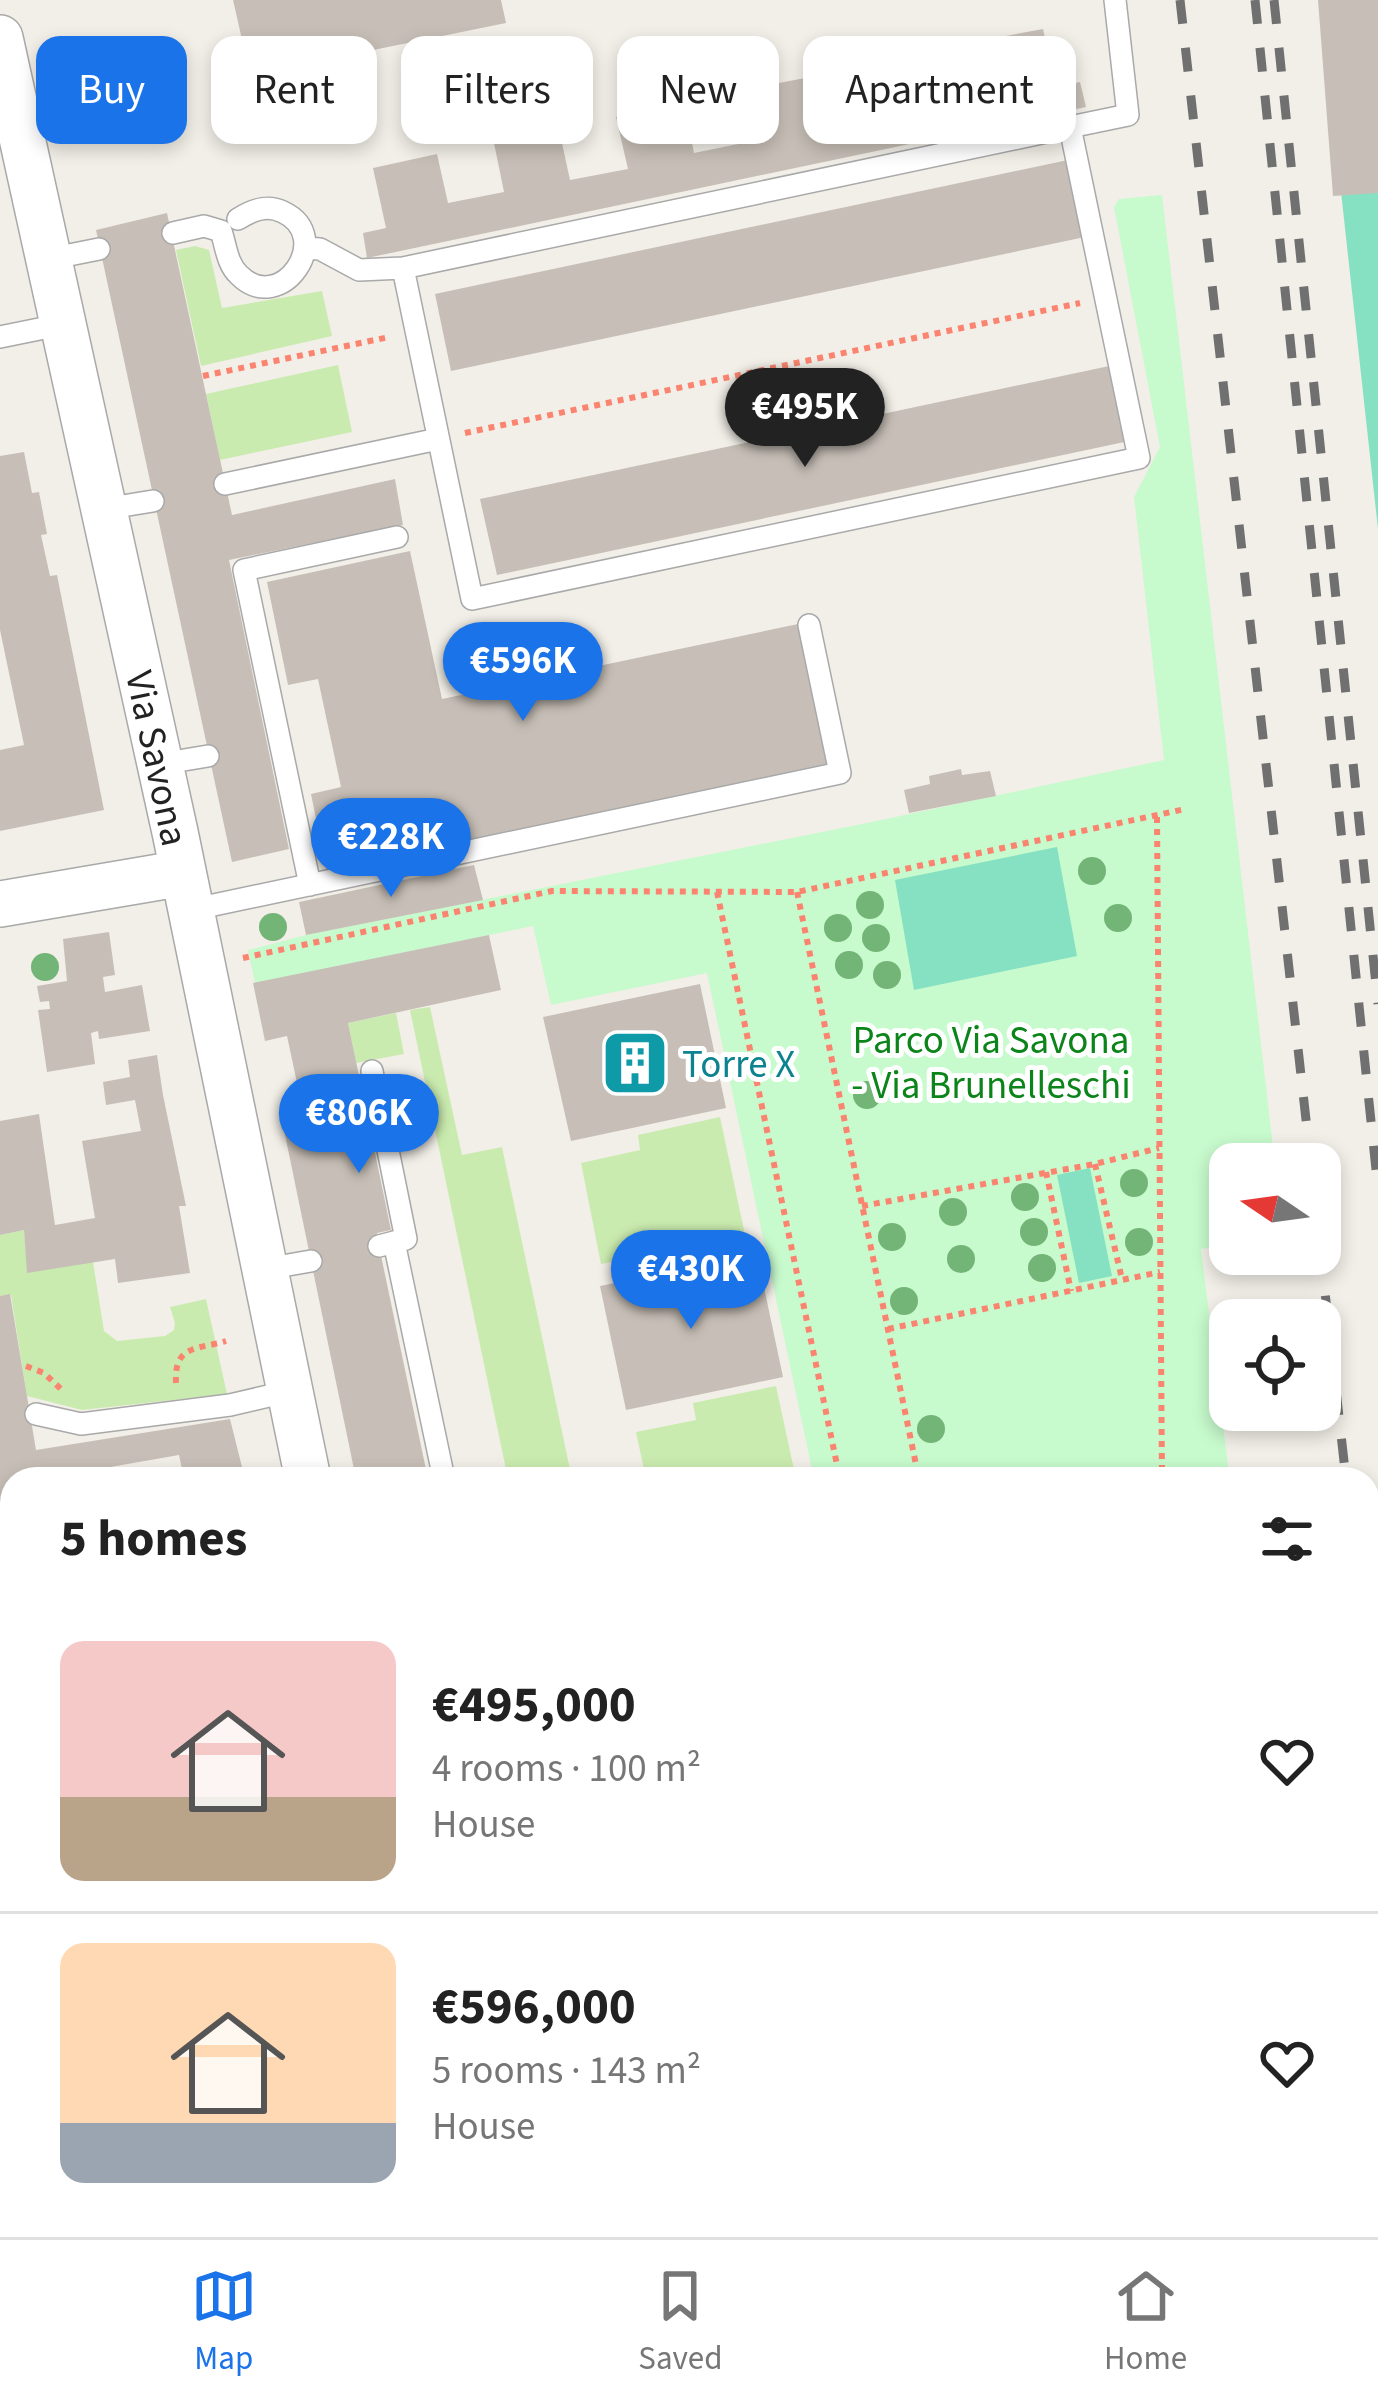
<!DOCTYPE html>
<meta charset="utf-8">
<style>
:root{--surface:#fff;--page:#f2f2f2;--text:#222;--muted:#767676;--line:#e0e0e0;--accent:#1a73e8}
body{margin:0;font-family:"Source Sans 3",sans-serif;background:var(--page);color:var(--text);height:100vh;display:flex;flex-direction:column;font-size:45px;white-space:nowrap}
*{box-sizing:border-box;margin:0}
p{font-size:39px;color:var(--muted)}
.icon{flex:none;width:66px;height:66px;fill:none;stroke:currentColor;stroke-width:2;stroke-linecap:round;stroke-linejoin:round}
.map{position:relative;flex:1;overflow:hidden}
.details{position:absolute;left:0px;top:1467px;width:1380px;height:771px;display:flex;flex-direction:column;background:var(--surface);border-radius:36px 36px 0 0;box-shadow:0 6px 18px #0003}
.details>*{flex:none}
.hud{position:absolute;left:36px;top:36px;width:1308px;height:108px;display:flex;gap:24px}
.needle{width:78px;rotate:283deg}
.controls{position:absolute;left:1209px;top:1143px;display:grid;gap:24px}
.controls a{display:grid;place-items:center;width:132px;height:132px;border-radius:24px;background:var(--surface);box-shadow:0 6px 18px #0003;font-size:60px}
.price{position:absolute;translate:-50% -102px;padding:0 27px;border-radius:42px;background:var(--accent);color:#fff;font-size:39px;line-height:78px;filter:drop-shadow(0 3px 6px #0008)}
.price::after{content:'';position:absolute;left:50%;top:72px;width:36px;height:27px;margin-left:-18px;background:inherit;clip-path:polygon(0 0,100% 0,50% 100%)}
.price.on{background:#222;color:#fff}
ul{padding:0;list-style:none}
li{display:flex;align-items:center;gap:36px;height:300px;padding:0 60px}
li+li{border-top:3px solid var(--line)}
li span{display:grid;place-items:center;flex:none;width:336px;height:240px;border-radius:24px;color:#555}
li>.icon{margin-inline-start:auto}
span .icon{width:144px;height:144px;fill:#fffc;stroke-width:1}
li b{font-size:51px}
h2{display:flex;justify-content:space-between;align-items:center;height:144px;padding:0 60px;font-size:51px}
.tag{padding:0 42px;border-radius:24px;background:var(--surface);box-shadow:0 6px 18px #0003;font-size:42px;line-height:108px}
.tag.on{background:var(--accent);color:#fff}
.dock{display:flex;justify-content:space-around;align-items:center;height:168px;border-top:3px solid var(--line);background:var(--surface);font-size:33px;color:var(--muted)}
.dock a{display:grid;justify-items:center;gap:6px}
.dock .on{color:var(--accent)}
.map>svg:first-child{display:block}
.grass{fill:#caebaf}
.park{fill:#c7facd}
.pitch{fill:#86e1c2}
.building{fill:#c7bfb7}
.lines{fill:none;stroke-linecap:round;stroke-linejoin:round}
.service-casing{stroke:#a9a9a9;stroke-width:24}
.minor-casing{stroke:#a9a9a9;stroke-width:48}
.secondary-casing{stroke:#6b7d04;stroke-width:66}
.path{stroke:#fb8470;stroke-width:6;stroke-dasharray:6 6;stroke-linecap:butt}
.service{stroke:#fff;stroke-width:21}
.minor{stroke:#fff;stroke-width:45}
.secondary{stroke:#f5fbbe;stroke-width:63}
.rail{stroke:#707070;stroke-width:9;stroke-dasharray:24 24;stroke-linecap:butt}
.path-bridge{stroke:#fb8470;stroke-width:6;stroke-dasharray:6 6;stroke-linecap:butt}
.tree{fill:#73b477}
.labels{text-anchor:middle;stroke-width:10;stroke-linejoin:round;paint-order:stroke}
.street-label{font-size:39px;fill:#222;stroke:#fff}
.park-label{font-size:39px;fill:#0b841a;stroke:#fff}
.culture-label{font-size:39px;fill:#0d838f;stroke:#fff;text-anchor:start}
</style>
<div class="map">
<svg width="1378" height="2237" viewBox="0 0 1378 2237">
<rect width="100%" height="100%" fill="#f2efe8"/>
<path class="grass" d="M195,246L209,250L222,308L322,291L332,336L201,366L176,250Z
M338,365L352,432L220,460L206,394Z
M430,1007L462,1155L502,1147L572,1479H508L410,1010Z
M396,1013L404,1054L356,1063L348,1023Z
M720,1117L749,1254L665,1268L662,1252L601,1264L581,1163L640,1150L638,1135Z
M24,1230L28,1272L93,1262L104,1331L117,1341L165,1336L174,1330L175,1323L170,1307L206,1299L227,1394L82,1410L27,1396L11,1295L0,1296V1235Z
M776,1386L796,1479H646L636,1432L696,1420L693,1403Z"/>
<path class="park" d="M1162,195L1275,1164H1230V1245L1201,1249L1229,1473L1221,1474V1479H814L707,973L551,1005L533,926L255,983L248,950L306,935L867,823L1164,760L1134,497L1160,447L1114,207L1119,199Z"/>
<path class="pitch" d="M1320,0H1378V529Z
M1057,847L1077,956L914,990L895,880Z
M1090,1168L1112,1276L1079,1283L1057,1175Z"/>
<path class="building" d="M233,0H501L506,23L250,75Z
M1318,0H1378V193L1333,196Z
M1043,29L1056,87L1080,82L1086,107L367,258L363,233L386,228L373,168L437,154L448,203L504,192L494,143L559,129L570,180L628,169L616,117L684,102L694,153L748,142L738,91L805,78L817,128L869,117L859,66L925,52L936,103L989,91L979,41Z
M1068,160L1085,237L451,371L435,294Z
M167,213L232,515L395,479L403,525L229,560L289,849L232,862L96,230Z
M1114,365L1129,441L497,575L480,499Z
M24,452L32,493L39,492L47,534L41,535L50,576L57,575L104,810L0,831V750L24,745L0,630V456Z
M410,551L442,699L798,624L828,771L327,874L311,794L341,787L318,679L288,685L267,582Z
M961,769L962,775L990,771L996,796L909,813L904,790L930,784L929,776Z
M474,865L483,900L306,935L299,902Z
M109,932L115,975L103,977L105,992L142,985L150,1031L99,1039L98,1031L91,1033L95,1064L47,1072L38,1010L50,1009L49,1001L40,1002L37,986L67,981L63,939Z
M489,935L501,990L348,1023L391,1230L377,1233L379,1246L428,1479H356L284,1130L306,1125L287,1036L265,1041L253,983Z
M700,984L726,1108L571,1141L543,1017Z
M157,1055L163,1095L186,1206H179L190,1273L118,1283L115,1259L27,1273L24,1230L0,1235V1121L39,1114L55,1225L95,1218L82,1141L141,1131L135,1100L106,1105L103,1082L130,1077L128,1060Z
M757,1254L783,1377L626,1410L600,1286Z
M10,1294L36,1450L230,1419L245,1479H184L179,1455L42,1479H12V1572L0,1574V1296Z
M0,1660H3L5,1677L12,1676V1732L0,1734Z
M12,1784V1850L0,1852V1786Z
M11,2226H66L68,2237H13Z
M449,2226H508L510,2237H451Z
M995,2226H1067L1069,2237H955Z
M1108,2226H1142L1144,2237H1111Z
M1277,2226H1370L1372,2237H1279Z"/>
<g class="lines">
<g class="service-casing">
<path id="service" d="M1070,127L1128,115L1115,0
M173,233L204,226L221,231C226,246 227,264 239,275C281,317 336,237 283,212C267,204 252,210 238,219
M305,248L320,249L359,270L403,268L1070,127L1139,458L472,599L403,268
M49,259L99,249
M0,337L64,324
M225,484L438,439
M104,509L153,501
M160,764L208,756
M310,885L244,570L397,537
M190,910L840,773L809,625
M372,1071L406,1239L379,1246
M394,1242L444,1479
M265,1269L311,1261
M36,1414L81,1424L230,1405L290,1391
M78,2226L80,2237
M364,2226L366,2237
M905,2226L908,2237
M1083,2226L1086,2237"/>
</g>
<g class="minor-casing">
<path id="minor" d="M0,38L175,832L308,1479
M0,904L183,873
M0,1887L12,1886
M0,2120L12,2117
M412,2226L414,2237"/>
</g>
<g class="secondary-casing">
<path id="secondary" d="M1368,1781L1378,1779
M0,1944L12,1945
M0,2060L12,2056"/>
</g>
<path class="path" d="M203,376L389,337
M465,433L1080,303
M1157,817L1162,1479
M717,892L840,1479
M797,892L919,1479
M243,958L552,891L797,892L1185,809
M1095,1164L1122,1279
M1046,1172L1071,1291
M862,1206L1095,1164L1159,1148
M888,1329L1160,1272
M26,1366L44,1373L62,1390
M176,1383C174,1344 197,1350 226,1341"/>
<use href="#service" class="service"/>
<use href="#minor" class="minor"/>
<use href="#secondary" class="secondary"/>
<path class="rail" d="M1180,0L1311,1164
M1255,0L1378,1189
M1274,0L1378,1004
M1320,1248L1346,1479
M1368,1677L1378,1766"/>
<path class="path-bridge" d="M1368,1733L1378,1731"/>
</g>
<g class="tree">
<circle cx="1092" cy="871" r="14"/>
<circle cx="870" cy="905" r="14"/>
<circle cx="1118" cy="918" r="14"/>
<circle cx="273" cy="927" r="14"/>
<circle cx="838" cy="928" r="14"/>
<circle cx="876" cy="938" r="14"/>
<circle cx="849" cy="965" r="14"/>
<circle cx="45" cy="967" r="14"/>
<circle cx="887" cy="975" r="14"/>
<circle cx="867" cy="1095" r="14"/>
<circle cx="1134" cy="1183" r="14"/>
<circle cx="1025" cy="1197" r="14"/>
<circle cx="953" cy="1212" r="14"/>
<circle cx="1034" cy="1232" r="14"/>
<circle cx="892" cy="1237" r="14"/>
<circle cx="1139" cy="1242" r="14"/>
<circle cx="961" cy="1259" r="14"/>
<circle cx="1042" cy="1268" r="14"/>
<circle cx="904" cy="1301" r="14"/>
<circle cx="931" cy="1429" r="14"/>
</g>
<defs>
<g id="building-square" transform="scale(3.45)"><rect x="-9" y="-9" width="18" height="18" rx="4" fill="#0f9aa8" stroke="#fff"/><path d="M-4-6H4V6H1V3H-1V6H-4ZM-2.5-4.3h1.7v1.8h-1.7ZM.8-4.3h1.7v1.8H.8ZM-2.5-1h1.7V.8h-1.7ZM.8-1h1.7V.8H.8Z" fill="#fff"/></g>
</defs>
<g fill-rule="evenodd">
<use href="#building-square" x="635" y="1063"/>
</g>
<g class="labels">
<g class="street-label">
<text transform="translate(158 758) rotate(78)" y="14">Via Savona</text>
</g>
<g class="park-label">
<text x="991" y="1053">Parco Via Savona<tspan x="991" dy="45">- Via Brunelleschi</tspan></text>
</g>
<g class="culture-label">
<text x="682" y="1077">Torre X</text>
</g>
</g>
</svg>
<div class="controls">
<a><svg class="needle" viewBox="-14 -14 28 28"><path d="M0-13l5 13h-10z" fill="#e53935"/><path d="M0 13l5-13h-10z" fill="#767676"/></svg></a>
<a><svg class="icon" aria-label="locate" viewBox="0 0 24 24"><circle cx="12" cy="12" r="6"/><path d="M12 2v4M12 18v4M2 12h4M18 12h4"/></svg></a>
</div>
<b class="price on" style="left:805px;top:470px">€495K</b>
<b class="price" style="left:523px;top:724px">€596K</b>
<b class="price" style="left:391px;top:900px">€228K</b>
<b class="price" style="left:359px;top:1176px">€806K</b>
<b class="price" style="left:691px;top:1332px">€430K</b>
<div class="hud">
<a class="tag on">Buy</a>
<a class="tag">Rent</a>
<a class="tag">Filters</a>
<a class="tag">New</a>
<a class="tag">Apartment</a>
</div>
<section class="details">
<h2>5 homes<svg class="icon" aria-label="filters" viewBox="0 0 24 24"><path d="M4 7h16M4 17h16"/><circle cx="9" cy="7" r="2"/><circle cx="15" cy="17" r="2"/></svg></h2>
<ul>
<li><span style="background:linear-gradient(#f6c9c9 65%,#b9a48a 0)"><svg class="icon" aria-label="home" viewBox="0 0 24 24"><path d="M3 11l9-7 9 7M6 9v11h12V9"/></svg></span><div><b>€495,000</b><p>4 rooms · 100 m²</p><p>House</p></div><svg class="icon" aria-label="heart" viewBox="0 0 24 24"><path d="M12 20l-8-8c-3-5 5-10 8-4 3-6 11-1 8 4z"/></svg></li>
<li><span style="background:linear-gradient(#ffd9b3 75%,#9aa5b1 0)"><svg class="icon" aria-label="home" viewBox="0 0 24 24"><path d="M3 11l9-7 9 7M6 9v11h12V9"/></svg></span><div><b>€596,000</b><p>5 rooms · 143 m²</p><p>House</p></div><svg class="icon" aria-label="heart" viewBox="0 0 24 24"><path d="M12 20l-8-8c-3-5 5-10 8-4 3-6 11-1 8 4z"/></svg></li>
</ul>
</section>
</div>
<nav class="dock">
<a class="on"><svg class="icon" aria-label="map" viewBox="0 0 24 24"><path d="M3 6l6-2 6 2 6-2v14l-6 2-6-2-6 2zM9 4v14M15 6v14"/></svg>Map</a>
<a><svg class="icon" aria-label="saved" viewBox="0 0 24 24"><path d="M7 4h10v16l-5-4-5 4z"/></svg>Saved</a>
<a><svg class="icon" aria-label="home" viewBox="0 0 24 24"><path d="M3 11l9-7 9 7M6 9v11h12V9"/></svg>Home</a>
</nav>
